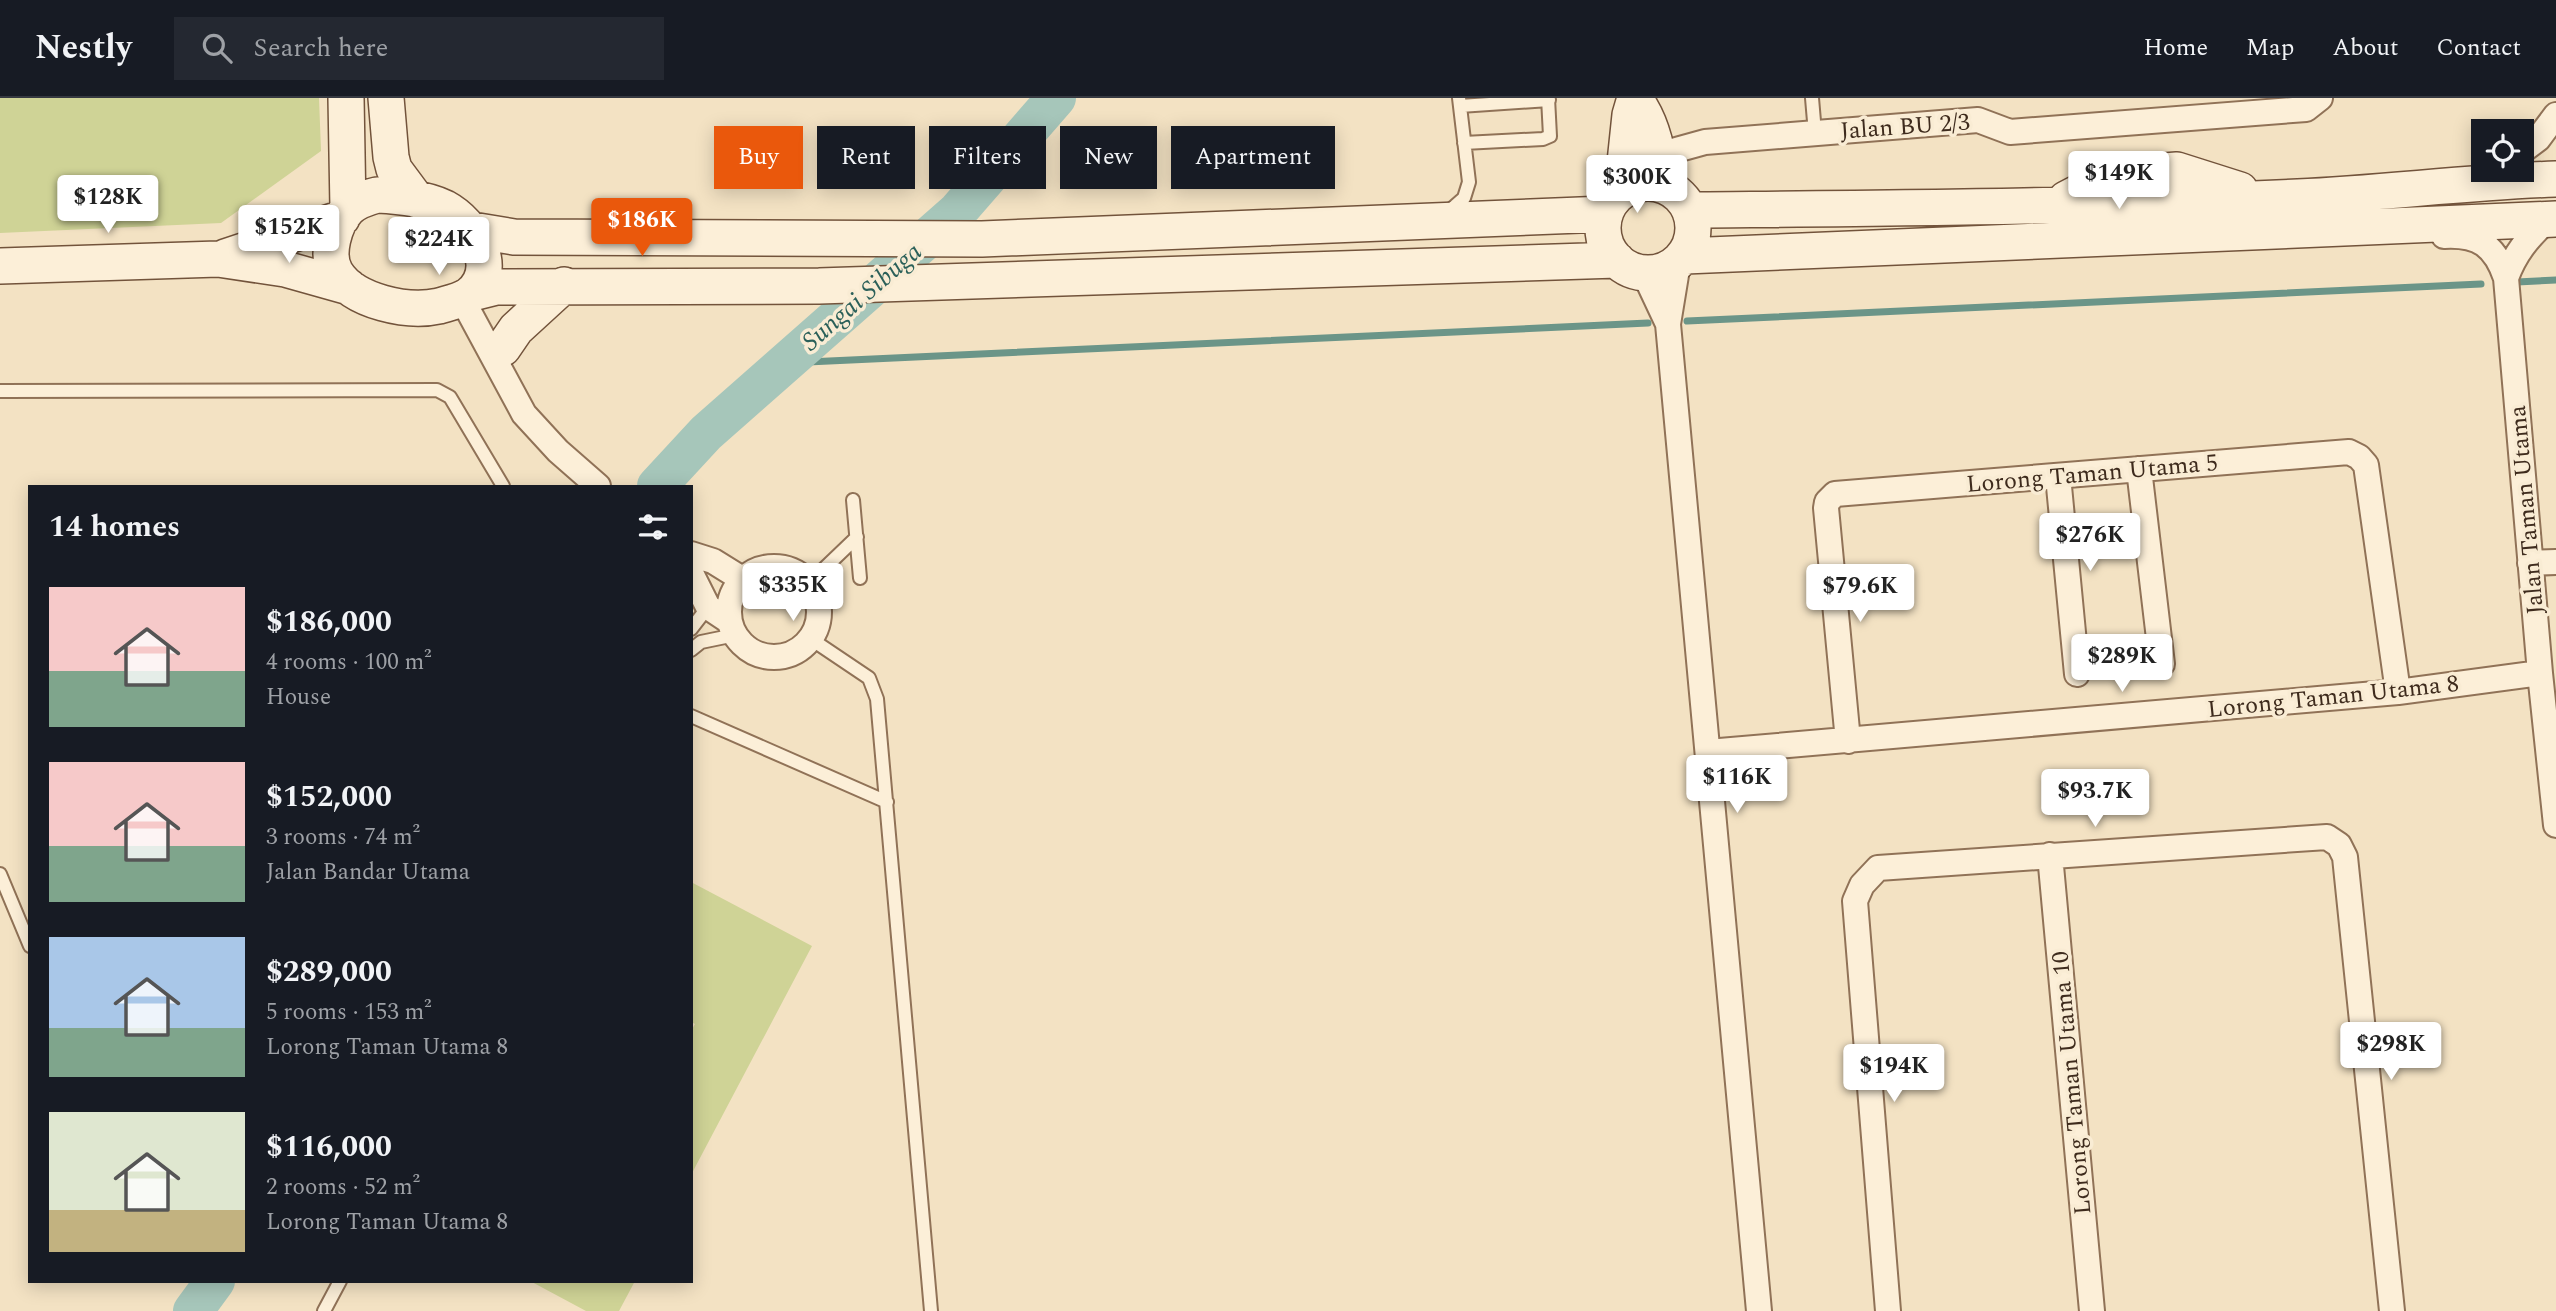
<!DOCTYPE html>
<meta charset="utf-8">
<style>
:root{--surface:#171b24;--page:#242831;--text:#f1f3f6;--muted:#9ea1a6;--line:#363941;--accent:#ea580c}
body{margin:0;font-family:Spectral,serif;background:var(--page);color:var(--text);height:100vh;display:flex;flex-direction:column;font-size:26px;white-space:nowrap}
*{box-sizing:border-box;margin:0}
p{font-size:23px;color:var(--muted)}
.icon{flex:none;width:38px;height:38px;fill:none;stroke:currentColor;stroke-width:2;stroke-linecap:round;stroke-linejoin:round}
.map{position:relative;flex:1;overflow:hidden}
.sheet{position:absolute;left:28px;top:387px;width:665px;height:798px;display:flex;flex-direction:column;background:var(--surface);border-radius:0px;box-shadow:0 4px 18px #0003}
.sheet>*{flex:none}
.banner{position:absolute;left:714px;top:28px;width:665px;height:63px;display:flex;gap:14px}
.buttons{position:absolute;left:2471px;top:21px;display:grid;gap:14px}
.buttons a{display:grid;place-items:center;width:63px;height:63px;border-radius:0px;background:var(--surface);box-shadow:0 4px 18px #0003;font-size:35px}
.price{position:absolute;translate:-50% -60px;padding:0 16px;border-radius:7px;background:#fff;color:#222;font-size:23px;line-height:46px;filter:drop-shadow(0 2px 4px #0008)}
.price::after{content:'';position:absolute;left:50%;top:42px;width:21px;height:16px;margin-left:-10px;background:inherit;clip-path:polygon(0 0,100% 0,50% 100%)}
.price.current{background:var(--accent);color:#fff}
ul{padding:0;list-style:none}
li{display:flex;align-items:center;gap:21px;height:175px;padding:0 21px}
li span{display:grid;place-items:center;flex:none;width:196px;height:140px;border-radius:0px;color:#555}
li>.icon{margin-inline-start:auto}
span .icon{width:84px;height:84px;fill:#fffc;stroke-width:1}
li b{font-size:30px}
h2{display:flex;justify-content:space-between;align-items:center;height:84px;padding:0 21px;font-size:30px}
.pill{padding:0 24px;border-radius:0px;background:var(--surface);box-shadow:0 4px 18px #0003;font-size:24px;line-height:63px}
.pill.current{background:var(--accent);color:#fff}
header{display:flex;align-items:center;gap:42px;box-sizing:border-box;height:98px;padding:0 35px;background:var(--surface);border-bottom:2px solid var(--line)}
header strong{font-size:33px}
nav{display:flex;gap:38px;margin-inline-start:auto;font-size:24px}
.search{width:490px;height:63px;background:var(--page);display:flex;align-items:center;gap:18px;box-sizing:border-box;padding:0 24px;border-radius:0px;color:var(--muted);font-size:26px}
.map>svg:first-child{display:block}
.green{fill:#cfd396}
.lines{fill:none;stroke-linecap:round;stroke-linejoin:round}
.stream{stroke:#6b9588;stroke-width:7}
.river{stroke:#a6c6ba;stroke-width:40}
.lane-casing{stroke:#907257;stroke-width:16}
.street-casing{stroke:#907257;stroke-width:28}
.secondary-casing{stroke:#72533b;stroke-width:38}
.lane{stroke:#fcefd8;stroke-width:12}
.street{stroke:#fcefd8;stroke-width:24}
.secondary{stroke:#fcefd8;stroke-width:35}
.labels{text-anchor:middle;stroke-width:7;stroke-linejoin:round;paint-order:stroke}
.street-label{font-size:24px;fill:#3e2b1d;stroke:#f9ecd4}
.water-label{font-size:26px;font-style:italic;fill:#2b6059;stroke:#f9ecd4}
</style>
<header>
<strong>Nestly</strong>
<div class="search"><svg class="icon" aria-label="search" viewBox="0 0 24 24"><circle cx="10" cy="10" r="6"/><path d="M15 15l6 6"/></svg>Search here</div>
<nav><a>Home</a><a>Map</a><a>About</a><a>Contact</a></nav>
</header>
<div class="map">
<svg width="2556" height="1213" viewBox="0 0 2556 1213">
<rect width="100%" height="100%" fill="#f3e2c3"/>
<path class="green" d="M0,0H319L321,53L221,125L0,135Z
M691,784L812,848L691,1077V933L695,926L691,924Z
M530,1183H635L619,1213H586Z"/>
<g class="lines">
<path class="stream" d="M2517,184L2556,182
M1687,223L2481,186
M786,265L1648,225"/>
<path class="river" d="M657,388L706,335L957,114L1056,0
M193,1213L215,1183"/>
<g class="lane-casing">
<path id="lane" d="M1812,0L1815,35
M1460,8L1549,2
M1464,45L1543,41L1550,38L1548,0
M1448,114L1464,100L1469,84L1459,0
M0,293L437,292L450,299L503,388
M853,402L860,480
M809,485L857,439
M691,531L708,509
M811,541L869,580L877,601L931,1213
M691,552L701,544L735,537
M691,618L887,704
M0,776L30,848
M324,1213L340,1183"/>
</g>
<g class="street-casing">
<path id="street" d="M2522,53L2538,41L2556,17
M1658,57L1705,44L1978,22L2010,34L2306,11L2320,0
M2444,138C2479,136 2495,148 2506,180L2540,575L2556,727
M1678,165L1668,226L1759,1213
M1644,175L1668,226
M2506,180C2515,155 2528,140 2547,122
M462,201L524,316L558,353L598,388
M2139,371L2162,566
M2058,378L2077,576
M691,456L713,463L742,481
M2530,465L2556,464
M729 514a45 45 0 1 1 90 0a45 45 0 1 1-90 0Z
M691,475L708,509L729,523
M1848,643L1826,410L1827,404L1835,396L2349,354L2359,359L2366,367L2398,594
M1708,654L2398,594L2540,575
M2050,757L2092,1213
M1888,1213L1855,803L1862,787L1878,770L2327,739L2339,747L2345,759L2392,1213"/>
</g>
<g class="secondary-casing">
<path id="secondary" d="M346,0L348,111
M386,0L391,59L394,71L417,102
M1635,1C1654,27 1658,56 1662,87
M1603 130a45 45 0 1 1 90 0a45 45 0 1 1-90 0Z
M1622,93L1630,17L1635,0
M377,97C399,98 424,100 445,110C473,125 503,171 469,197C460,203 449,205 439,208C408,215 354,204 336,175C325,157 334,126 348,111C356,103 366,100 377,97Z
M2066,101L2112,77L2177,72L2240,92
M1690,112C1892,110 2095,109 2298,99C2384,95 2470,84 2556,81
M472,132L514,139L982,141L1605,116
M1685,158L2556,121
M225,159L342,120
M0,168L218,161L285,171L349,189
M472,195L496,189L819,188L1617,162
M503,250L516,231L564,187"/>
</g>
<use href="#lane" class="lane"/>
<use href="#street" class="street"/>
<use href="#secondary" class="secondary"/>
</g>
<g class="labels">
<g class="street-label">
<text transform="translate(1905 28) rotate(-4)" y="8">Jalan BU 2/3</text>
<text transform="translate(2092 375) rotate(-5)" y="8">Lorong Taman Utama 5</text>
<text transform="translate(2526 412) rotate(-95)" y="8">Jalan Taman Utama</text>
<text transform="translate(2333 598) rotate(-6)" y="8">Lorong Taman Utama 8</text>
<text transform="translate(2071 985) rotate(-95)" y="8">Lorong Taman Utama 10</text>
</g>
<g class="water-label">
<text transform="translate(861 198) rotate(-41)" y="9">Sungai Sibuga</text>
</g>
</g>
</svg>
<div class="buttons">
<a><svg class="icon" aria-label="locate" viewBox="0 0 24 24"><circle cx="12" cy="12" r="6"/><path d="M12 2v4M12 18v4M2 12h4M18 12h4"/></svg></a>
</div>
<b class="price" style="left:2119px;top:113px">$149K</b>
<b class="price" style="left:1637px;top:117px">$300K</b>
<b class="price" style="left:108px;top:137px">$128K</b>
<b class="price current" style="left:642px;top:160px">$186K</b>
<b class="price" style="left:289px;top:167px">$152K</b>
<b class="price" style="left:439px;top:179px">$224K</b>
<b class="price" style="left:2090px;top:475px">$276K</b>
<b class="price" style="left:793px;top:525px">$335K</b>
<b class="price" style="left:1860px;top:526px">$79.6K</b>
<b class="price" style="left:2122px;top:596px">$289K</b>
<b class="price" style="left:1737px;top:717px">$116K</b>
<b class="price" style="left:2095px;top:731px">$93.7K</b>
<b class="price" style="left:2391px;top:984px">$298K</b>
<b class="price" style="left:1894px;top:1006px">$194K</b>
<div class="banner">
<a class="pill current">Buy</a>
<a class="pill">Rent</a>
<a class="pill">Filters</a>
<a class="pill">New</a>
<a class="pill">Apartment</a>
</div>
<section class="sheet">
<h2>14 homes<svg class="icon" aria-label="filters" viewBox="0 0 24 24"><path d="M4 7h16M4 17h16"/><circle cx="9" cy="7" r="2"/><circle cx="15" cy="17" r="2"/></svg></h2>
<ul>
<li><span style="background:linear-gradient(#f6c9c9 60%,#7fa58c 0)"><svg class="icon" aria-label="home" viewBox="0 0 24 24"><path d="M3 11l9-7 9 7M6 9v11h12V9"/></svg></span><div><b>$186,000</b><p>4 rooms · 100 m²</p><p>House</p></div></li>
<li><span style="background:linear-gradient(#f6c9c9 60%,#7fa58c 0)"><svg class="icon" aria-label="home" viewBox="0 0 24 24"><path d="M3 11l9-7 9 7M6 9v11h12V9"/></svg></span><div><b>$152,000</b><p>3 rooms · 74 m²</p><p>Jalan Bandar Utama</p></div></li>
<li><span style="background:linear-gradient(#a9c7e8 65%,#7fa58c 0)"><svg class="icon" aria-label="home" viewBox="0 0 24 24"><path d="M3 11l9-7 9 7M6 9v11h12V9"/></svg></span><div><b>$289,000</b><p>5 rooms · 153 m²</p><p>Lorong Taman Utama 8</p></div></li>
<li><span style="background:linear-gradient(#dfe7d0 70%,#c2b280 0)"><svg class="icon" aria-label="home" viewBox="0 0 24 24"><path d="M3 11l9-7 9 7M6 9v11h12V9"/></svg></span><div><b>$116,000</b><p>2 rooms · 52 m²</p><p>Lorong Taman Utama 8</p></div></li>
</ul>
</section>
</div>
